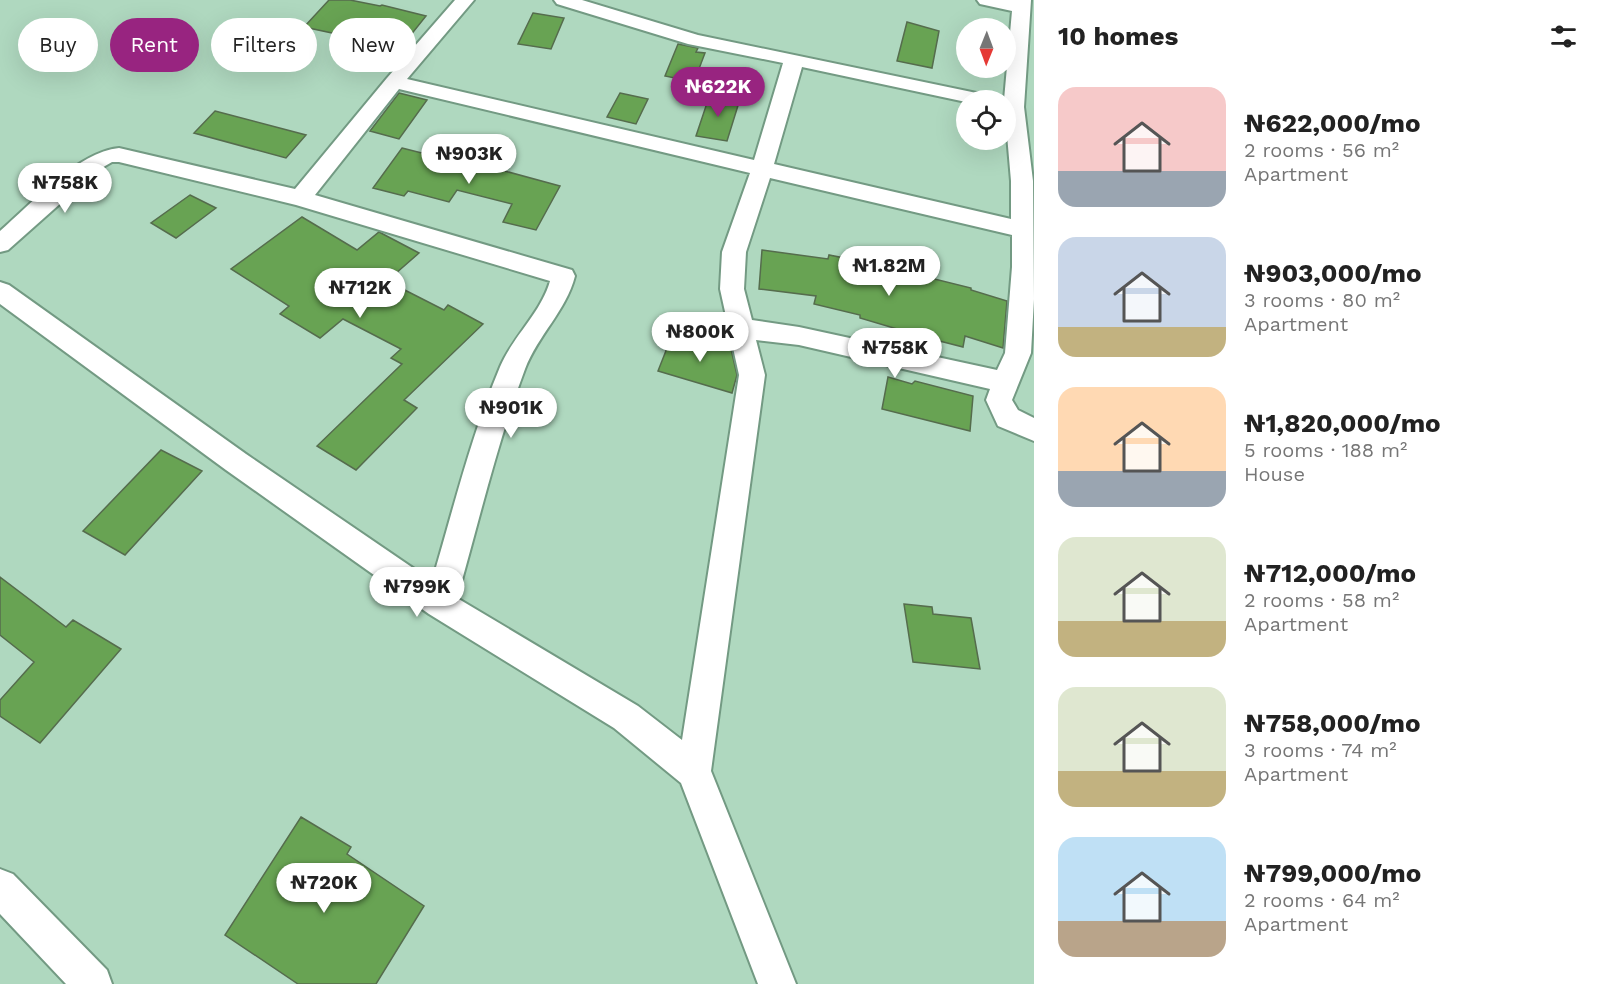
<!DOCTYPE html>
<meta charset="utf-8">
<style>
:root{--surface:#fff;--page:#f6f6f6;--text:#222;--muted:#767676;--accent:#982480}
body{margin:0;font-family:"Work Sans",sans-serif;background:var(--page);color:var(--text);height:100vh;display:flex;flex-direction:column;font-size:22px;white-space:nowrap}
*{box-sizing:border-box;margin:0}
p{font-size:20px;color:var(--muted)}
.icon{flex:none;width:33px;height:33px;fill:none;stroke:currentColor;stroke-width:2;stroke-linecap:round;stroke-linejoin:round}
.map{position:relative;flex:1;overflow:hidden}
.sheet{display:flex;flex-direction:column;background:var(--surface);width:570px}
.sheet>*{flex:none}
.banner{position:absolute;left:18px;top:18px;width:570px;height:54px;display:flex;gap:12px}
.needle{width:39px;rotate:181deg}
.fabs{position:absolute;left:956px;top:18px;display:grid;gap:12px}
.fabs a{display:grid;place-items:center;width:60px;height:60px;border-radius:50%;background:var(--surface);box-shadow:0 6px 24px #0002;font-size:30px}
.price{position:absolute;translate:-50% -51px;padding:0 14px;border-radius:21px;background:#fff;color:#222;font-size:20px;line-height:39px;filter:drop-shadow(0 2px 3px #0008)}
.price::after{content:'';position:absolute;left:50%;top:36px;width:18px;height:14px;margin-left:-9px;background:inherit;clip-path:polygon(0 0,100% 0,50% 100%)}
.price.active{background:var(--accent);color:#fff}
ul{padding:0;list-style:none}
li{display:flex;align-items:center;gap:18px;height:150px;padding:0 24px}
li span{display:grid;place-items:center;flex:none;width:168px;height:120px;border-radius:18px;color:#555}
li>.icon{margin-inline-start:auto}
span .icon{width:72px;height:72px;fill:#fffc;stroke-width:1}
li b{font-size:26px}
h2{display:flex;justify-content:space-between;align-items:center;height:72px;padding:0 24px;font-size:26px}
.tag{padding:0 21px;border-radius:27px;background:var(--surface);box-shadow:0 6px 24px #0002;font-size:21px;line-height:54px}
.tag.active{background:var(--accent);color:#fff}
main{display:flex;flex:1;min-height:0}
.map>svg:first-child{display:block}
.building{fill:#68a353;stroke:#556c4d;stroke-width:1.5}
.lines{fill:none;stroke-linecap:round;stroke-linejoin:round}
.minor-casing{stroke:#739a83;stroke-width:4}
.minor{fill:#fff;fill-rule:evenodd}
</style>
<main>
<div class="map">
<svg width="1034" height="984" viewBox="0 0 1034 984">
<rect width="100%" height="100%" fill="#afd8bf"/>
<path class="building" d="M329,0H350L380,6L382,5L426,16L398,51L343,39L346,36L304,27Z
M533,13L564,18L551,49L518,44Z
M907,22L939,31L932,68L897,61Z
M678,44L698,48L696,52L705,53L694,82L665,76Z
M399,93L427,100L399,139L370,131Z
M620,93L648,99L636,124L607,117Z
M710,94L740,99L727,141L696,136Z
M215,111L306,135L286,158L194,133Z
M402,148L477,167L479,164L560,186L536,230L503,222L512,204L457,190L449,202L408,191L404,196L373,188Z
M190,195L216,208L176,238L151,223Z
M302,217L357,250L379,232L419,253L387,281L444,310L448,305L483,324L404,400L417,408L356,470L317,446L402,364L391,358L401,349L343,319L320,338L280,314L289,306L231,269Z
M762,250L828,259L829,255L874,264L971,288V290L1007,301L1003,348L965,336L963,347L924,337L860,318V315L814,304L816,296L759,289Z
M673,333L731,349L737,375L732,393L658,371Z
M888,377L912,384L915,381L973,396L970,431L882,409Z
M161,450L202,471L125,555L83,531Z
M0,577L66,627L73,620L121,649L40,743L0,716V700L34,662L0,635Z
M904,604L932,607L933,614L971,618L980,669L913,662Z
M301,817L351,847L347,854L424,906L376,984H298L225,935Z"/>
<g class="lines">
<g class="minor-casing">
<path id="minor" d="M455,0H474L407,79L754,160L783,63L688,44L557,4L554,0H582L698,35L991,96L994,100L966,102L802,67L774,164L1011,219V181L1004,100L1012,11L980,4L977,0H1031L1024,107L1033,181L1034,299L1031,353L1012,400L1018,410L1034,418V441L998,426L986,400L990,389L799,345L756,340L765,375L711,771L796,984H758L681,783L614,728L429,614L226,470L0,304V282L9,285L246,454L432,581C453,510 471,436 500,367C513,336 541,313 550,281L296,205L119,162H112L98,170L8,250L0,252V231C31,204 78,152 119,148L295,189L387,78ZM399,89L750,173L722,252L720,289L739,375L682,740L638,706L457,598C479,521 497,443 525,369C538,335 566,311 575,276L572,270L315,195ZM770,178L1012,235V267L1005,353L997,370L799,327L752,320L744,289L746,252Z
M0,869L13,874L107,970L112,984H66L0,914Z"/>
</g>
<use href="#minor" class="minor"/>
</g>
</svg>
<div class="fabs">
<a><svg class="needle" viewBox="-14 -14 28 28"><path d="M0-13l5 13h-10z" fill="#e53935"/><path d="M0 13l5-13h-10z" fill="#767676"/></svg></a>
<a><svg class="icon" aria-label="locate" viewBox="0 0 24 24"><circle cx="12" cy="12" r="6"/><path d="M12 2v4M12 18v4M2 12h4M18 12h4"/></svg></a>
</div>
<b class="price active" style="left:718px;top:118px">₦622K</b>
<b class="price" style="left:469px;top:185px">₦903K</b>
<b class="price" style="left:65px;top:214px">₦758K</b>
<b class="price" style="left:889px;top:297px">₦1.82M</b>
<b class="price" style="left:360px;top:319px">₦712K</b>
<b class="price" style="left:700px;top:363px">₦800K</b>
<b class="price" style="left:895px;top:379px">₦758K</b>
<b class="price" style="left:511px;top:439px">₦901K</b>
<b class="price" style="left:417px;top:618px">₦799K</b>
<b class="price" style="left:324px;top:914px">₦720K</b>
<div class="banner">
<a class="tag">Buy</a>
<a class="tag active">Rent</a>
<a class="tag">Filters</a>
<a class="tag">New</a>
</div>
</div>
<section class="sheet">
<h2>10 homes<svg class="icon" aria-label="filters" viewBox="0 0 24 24"><path d="M4 7h16M4 17h16"/><circle cx="9" cy="7" r="2"/><circle cx="15" cy="17" r="2"/></svg></h2>
<ul>
<li><span style="background:linear-gradient(#f6c9c9 70%,#9aa5b1 0)"><svg class="icon" aria-label="home" viewBox="0 0 24 24"><path d="M3 11l9-7 9 7M6 9v11h12V9"/></svg></span><div><b>₦622,000/mo</b><p>2 rooms · 56 m²</p><p>Apartment</p></div></li>
<li><span style="background:linear-gradient(#c9d6e8 75%,#c2b280 0)"><svg class="icon" aria-label="home" viewBox="0 0 24 24"><path d="M3 11l9-7 9 7M6 9v11h12V9"/></svg></span><div><b>₦903,000/mo</b><p>3 rooms · 80 m²</p><p>Apartment</p></div></li>
<li><span style="background:linear-gradient(#ffd9b3 70%,#9aa5b1 0)"><svg class="icon" aria-label="home" viewBox="0 0 24 24"><path d="M3 11l9-7 9 7M6 9v11h12V9"/></svg></span><div><b>₦1,820,000/mo</b><p>5 rooms · 188 m²</p><p>House</p></div></li>
<li><span style="background:linear-gradient(#dfe7d0 70%,#c2b280 0)"><svg class="icon" aria-label="home" viewBox="0 0 24 24"><path d="M3 11l9-7 9 7M6 9v11h12V9"/></svg></span><div><b>₦712,000/mo</b><p>2 rooms · 58 m²</p><p>Apartment</p></div></li>
<li><span style="background:linear-gradient(#dfe7d0 70%,#c2b280 0)"><svg class="icon" aria-label="home" viewBox="0 0 24 24"><path d="M3 11l9-7 9 7M6 9v11h12V9"/></svg></span><div><b>₦758,000/mo</b><p>3 rooms · 74 m²</p><p>Apartment</p></div></li>
<li><span style="background:linear-gradient(#bfe0f5 70%,#b9a48a 0)"><svg class="icon" aria-label="home" viewBox="0 0 24 24"><path d="M3 11l9-7 9 7M6 9v11h12V9"/></svg></span><div><b>₦799,000/mo</b><p>2 rooms · 64 m²</p><p>Apartment</p></div></li>
</ul>
</section>
</main>
